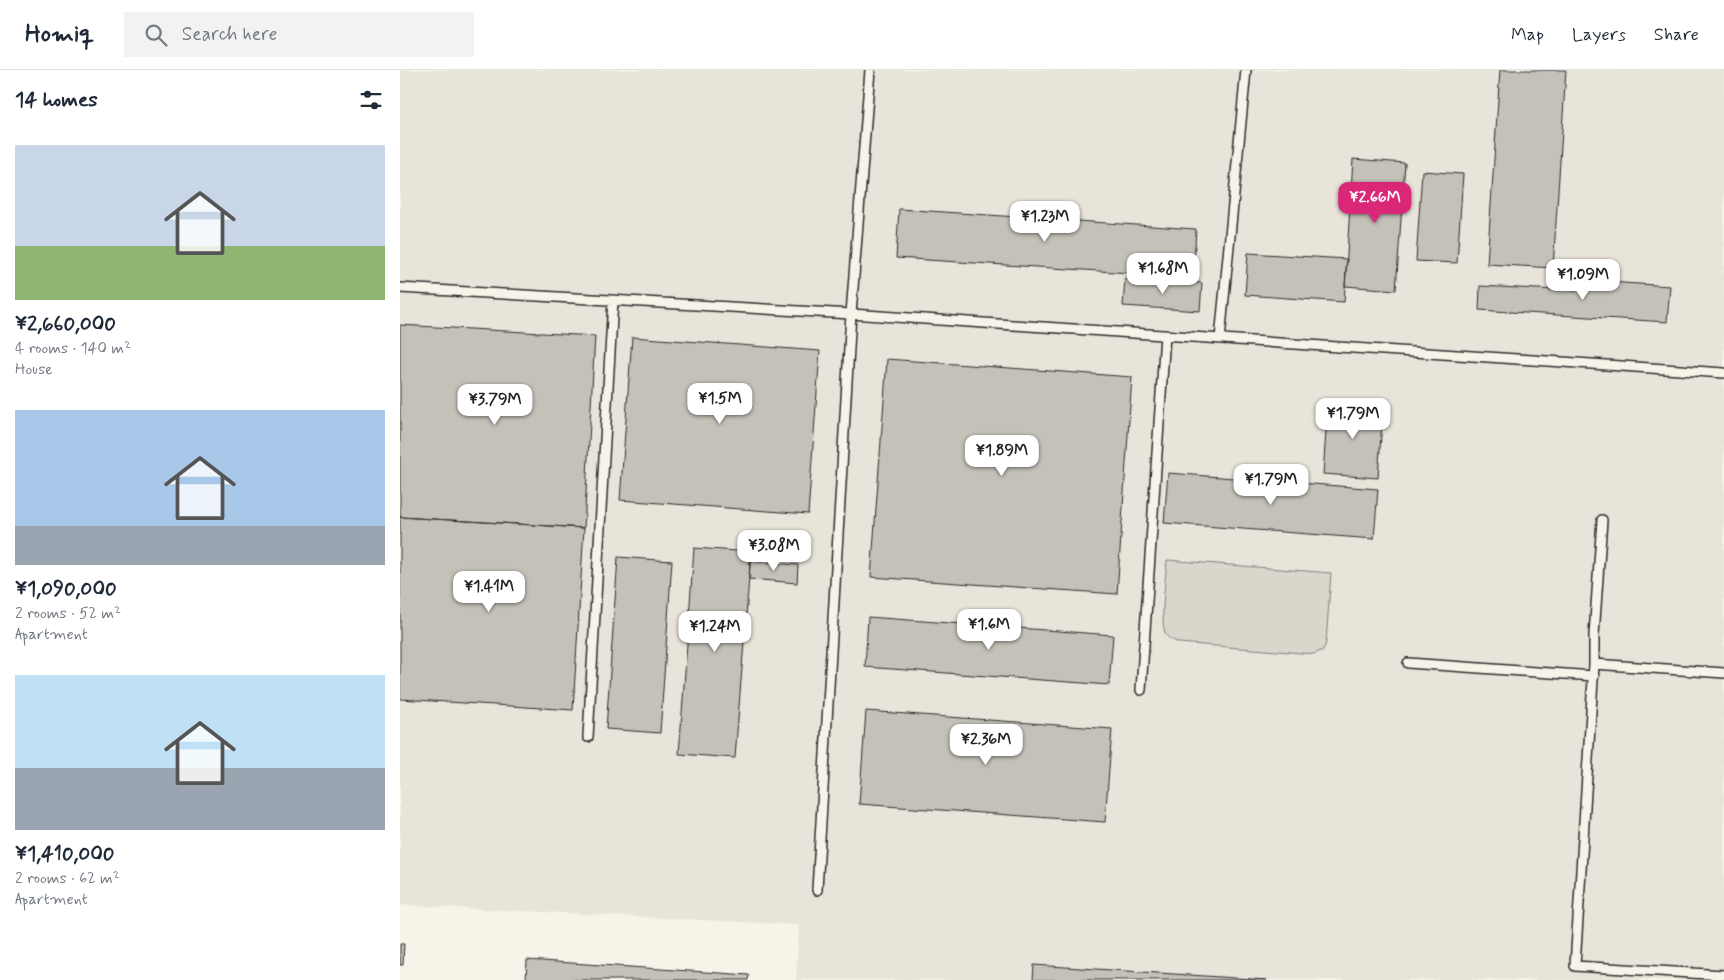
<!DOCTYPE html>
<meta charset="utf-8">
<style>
:root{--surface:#fff;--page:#f2f2f3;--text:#1f2937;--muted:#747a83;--line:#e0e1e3;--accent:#db2777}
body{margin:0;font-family:Mynerve,sans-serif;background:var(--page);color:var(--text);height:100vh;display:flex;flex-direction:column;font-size:19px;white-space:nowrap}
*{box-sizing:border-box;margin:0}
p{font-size:16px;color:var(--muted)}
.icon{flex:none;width:28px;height:28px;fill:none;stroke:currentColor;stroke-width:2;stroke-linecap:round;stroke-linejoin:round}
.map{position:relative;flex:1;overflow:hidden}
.details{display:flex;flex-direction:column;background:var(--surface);width:400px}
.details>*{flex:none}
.price{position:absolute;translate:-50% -42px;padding:0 11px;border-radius:10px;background:#fff;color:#222;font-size:16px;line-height:32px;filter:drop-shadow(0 1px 2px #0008)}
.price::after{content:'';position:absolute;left:50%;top:30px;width:15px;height:11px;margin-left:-8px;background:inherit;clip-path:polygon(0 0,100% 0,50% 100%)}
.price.on{background:var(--accent);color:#fff}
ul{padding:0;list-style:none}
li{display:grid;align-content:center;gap:10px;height:265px;padding:0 15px}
li span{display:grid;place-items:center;height:155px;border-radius:0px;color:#555}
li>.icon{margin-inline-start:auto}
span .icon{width:90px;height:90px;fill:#fffc;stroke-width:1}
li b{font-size:21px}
h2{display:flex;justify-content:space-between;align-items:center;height:60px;padding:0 15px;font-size:21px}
header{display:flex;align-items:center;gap:30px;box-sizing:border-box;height:70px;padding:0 25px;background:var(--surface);border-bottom:1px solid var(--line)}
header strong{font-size:24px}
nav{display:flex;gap:28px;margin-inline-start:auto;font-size:18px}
.search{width:350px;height:45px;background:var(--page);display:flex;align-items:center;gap:12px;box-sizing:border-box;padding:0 18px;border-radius:0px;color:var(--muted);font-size:19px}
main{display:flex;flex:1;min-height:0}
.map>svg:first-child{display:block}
.built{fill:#e8e4da}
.green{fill:#dad6cc;stroke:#82807c}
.building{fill:#c4c1b9;stroke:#2b2b2b}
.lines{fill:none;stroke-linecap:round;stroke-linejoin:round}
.service-casing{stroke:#2b2b2b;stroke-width:12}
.service{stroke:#f7f3e8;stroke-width:9}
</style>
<header>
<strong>Homiq</strong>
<div class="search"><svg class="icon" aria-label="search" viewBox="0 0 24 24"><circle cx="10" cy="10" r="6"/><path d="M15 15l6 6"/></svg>Search here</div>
<nav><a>Map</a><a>Layers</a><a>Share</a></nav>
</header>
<main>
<section class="details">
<h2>14 homes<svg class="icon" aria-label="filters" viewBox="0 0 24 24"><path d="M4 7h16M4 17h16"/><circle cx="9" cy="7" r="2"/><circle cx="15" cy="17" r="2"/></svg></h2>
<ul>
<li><span style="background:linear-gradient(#c9d6e8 65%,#8fb573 0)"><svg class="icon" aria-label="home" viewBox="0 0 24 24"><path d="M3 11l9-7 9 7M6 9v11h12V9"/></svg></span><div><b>¥2,660,000</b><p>4 rooms · 140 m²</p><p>House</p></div></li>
<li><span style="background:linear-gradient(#a9c7e8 75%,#9aa5b1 0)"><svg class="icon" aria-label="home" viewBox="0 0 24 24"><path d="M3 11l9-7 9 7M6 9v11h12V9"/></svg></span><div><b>¥1,090,000</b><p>2 rooms · 52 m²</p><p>Apartment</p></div></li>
<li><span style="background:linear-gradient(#bfe0f5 60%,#9aa5b1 0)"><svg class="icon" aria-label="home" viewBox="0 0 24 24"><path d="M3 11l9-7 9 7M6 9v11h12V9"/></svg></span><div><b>¥1,410,000</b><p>2 rooms · 62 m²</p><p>Apartment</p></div></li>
</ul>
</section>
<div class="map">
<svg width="1324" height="910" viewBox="0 0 1324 910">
<rect width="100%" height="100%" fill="#f7f3e8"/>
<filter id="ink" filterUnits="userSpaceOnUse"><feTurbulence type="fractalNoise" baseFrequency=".02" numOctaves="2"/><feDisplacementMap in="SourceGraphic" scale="10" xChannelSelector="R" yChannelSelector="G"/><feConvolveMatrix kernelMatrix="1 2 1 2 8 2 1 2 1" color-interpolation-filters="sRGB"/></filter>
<g filter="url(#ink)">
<path class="built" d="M0,0H1324V910H396L399,855L0,835Z"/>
<path class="green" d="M767,490L931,503L926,573L923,580L914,584L779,573C775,571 769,569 766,565C759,552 766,507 767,490Z"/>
<path class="building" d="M1100,0H1166L1153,198L1087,194Z
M953,89L1005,93L996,220L945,216Z
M1022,101L1063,104L1057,193L1016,191Z
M499,139L796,159L793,207L496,188Z
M848,183L947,189L944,232L845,225Z
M725,209L802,213L800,241L723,236Z
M1177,210L1270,216L1267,252L1079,240L1080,216L1176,221Z
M0,255L195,266L184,458L0,447Z
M232,267L420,281L408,444L220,430Z
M487,289L732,307L717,524L471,507Z
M928,332L983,336L978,408L923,404Z
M768,403L978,419L974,469L764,453Z
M0,447L184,458L173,640L0,629Z
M294,478L351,482L335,688L279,684Z
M218,487L272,491L260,663L206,659Z
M350,491L398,495L397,513L349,509Z
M468,547L713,565L709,615L465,597Z
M466,641L712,659L705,752L459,734Z
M0,874H4L3,895H0Z
M127,890L349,905L348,910H126Z
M634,895L867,910H633Z"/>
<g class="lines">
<g class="service-casing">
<path id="service" d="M0,218L451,244L1324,303
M820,269L846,0
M1008,593L1194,606
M1194,594V565L1202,450
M1324,603L1194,594L1175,896L1324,905
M741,620L765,265
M188,667L213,230
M417,820L451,244L470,0"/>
</g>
<use href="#service" class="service"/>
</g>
</g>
</svg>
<b class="price on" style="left:975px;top:154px">¥2.66M</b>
<b class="price" style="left:645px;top:173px">¥1.23M</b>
<b class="price" style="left:763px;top:225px">¥1.68M</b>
<b class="price" style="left:1183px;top:231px">¥1.09M</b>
<b class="price" style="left:320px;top:355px">¥1.5M</b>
<b class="price" style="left:95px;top:356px">¥3.79M</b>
<b class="price" style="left:953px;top:370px">¥1.79M</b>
<b class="price" style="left:602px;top:407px">¥1.89M</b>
<b class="price" style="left:871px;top:436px">¥1.79M</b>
<b class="price" style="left:374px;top:502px">¥3.08M</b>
<b class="price" style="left:89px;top:543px">¥1.41M</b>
<b class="price" style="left:589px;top:581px">¥1.6M</b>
<b class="price" style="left:315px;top:583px">¥1.24M</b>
<b class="price" style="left:586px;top:696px">¥2.36M</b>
</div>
</main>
